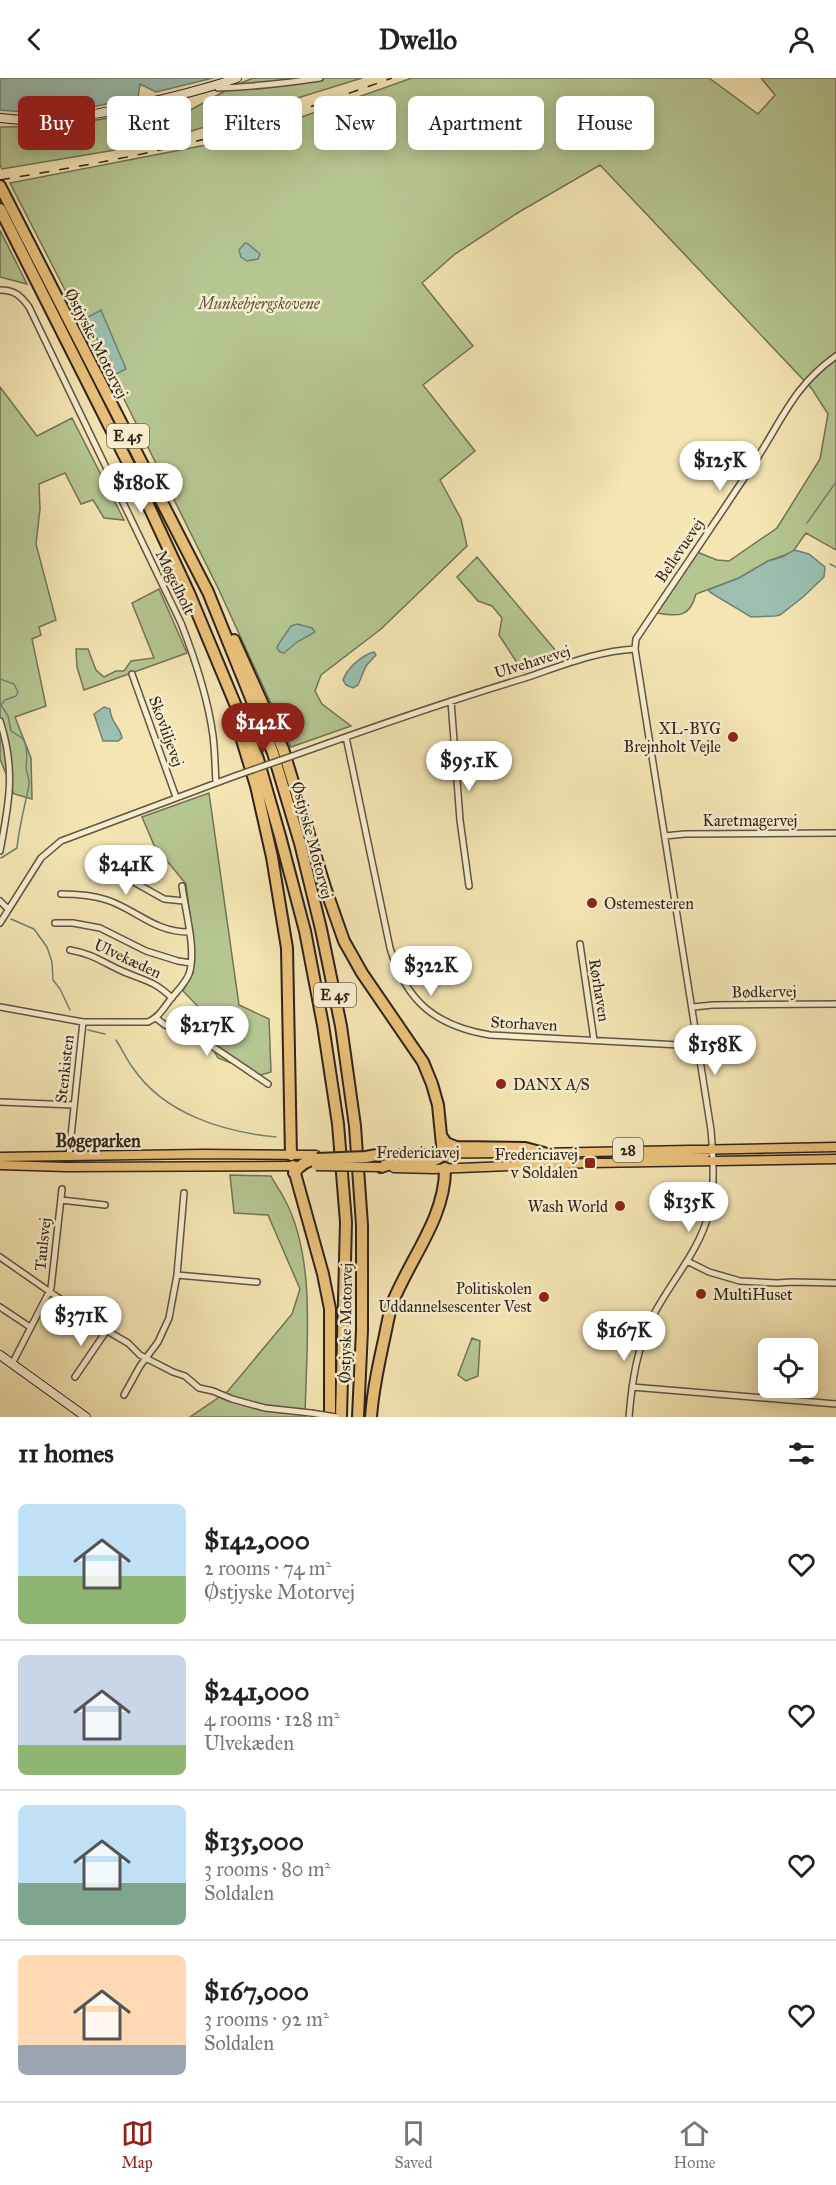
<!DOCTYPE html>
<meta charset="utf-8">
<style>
:root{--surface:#fff;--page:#f2f2f2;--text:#222;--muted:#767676;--line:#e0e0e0;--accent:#8f2418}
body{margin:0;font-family:"IM FELL Great Primer",serif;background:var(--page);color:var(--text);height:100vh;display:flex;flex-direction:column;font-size:22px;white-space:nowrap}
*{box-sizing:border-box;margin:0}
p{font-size:20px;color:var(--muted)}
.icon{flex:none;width:33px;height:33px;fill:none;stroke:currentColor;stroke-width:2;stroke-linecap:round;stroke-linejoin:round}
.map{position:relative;height:1339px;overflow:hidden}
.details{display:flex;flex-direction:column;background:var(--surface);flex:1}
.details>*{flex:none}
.hud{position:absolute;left:18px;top:18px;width:801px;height:54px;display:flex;gap:12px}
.buttons{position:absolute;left:758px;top:1260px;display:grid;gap:12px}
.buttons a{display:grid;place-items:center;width:60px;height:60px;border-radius:9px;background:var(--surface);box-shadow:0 3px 15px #0003;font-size:30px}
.price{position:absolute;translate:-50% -51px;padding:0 14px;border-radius:21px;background:#fff;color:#222;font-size:20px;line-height:39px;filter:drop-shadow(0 2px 3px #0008)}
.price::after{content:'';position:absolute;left:50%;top:36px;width:18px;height:14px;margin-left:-9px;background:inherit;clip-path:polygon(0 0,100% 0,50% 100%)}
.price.selected{background:var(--accent);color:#fff}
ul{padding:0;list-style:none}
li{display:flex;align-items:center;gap:18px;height:150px;padding:0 18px}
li+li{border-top:2px solid var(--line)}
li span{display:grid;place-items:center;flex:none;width:168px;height:120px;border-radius:9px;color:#555}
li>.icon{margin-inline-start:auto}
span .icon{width:72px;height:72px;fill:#fffc;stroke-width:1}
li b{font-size:26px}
h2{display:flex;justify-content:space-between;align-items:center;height:72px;padding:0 18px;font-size:26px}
.tag{padding:0 21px;border-radius:9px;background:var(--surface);box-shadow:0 3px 15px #0003;font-size:21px;line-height:54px}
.tag.selected{background:var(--accent);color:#fff}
header{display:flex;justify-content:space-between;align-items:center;height:78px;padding:0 18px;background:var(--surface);font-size:27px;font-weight:800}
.menu{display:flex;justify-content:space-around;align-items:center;height:84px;border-top:2px solid var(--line);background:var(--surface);font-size:16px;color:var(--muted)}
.menu a{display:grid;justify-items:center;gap:3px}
.menu .selected{color:var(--accent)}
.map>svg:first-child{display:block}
.green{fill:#b5c691;stroke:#727456;stroke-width:1.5}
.water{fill:#9cbfb0;stroke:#718175;stroke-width:1.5}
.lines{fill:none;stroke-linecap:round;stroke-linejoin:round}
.stream{stroke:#718175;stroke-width:1.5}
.street-casing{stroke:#615442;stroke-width:8}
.secondary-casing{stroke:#30231c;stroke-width:10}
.primary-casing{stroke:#30231c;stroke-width:11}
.highway-casing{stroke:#30231c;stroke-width:14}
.street{stroke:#f8eece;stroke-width:5}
.secondary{stroke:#f8eece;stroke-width:8}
.primary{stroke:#eac27a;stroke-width:8}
.highway{stroke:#eac27a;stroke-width:10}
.rail{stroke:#30231c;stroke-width:1.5;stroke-dasharray:10 10;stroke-linecap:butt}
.street-bridge-casing{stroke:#615442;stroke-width:8;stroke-linecap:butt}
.primary-bridge-casing{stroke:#30231c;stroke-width:11;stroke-linecap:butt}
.highway-bridge-casing{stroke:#30231c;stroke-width:14;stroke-linecap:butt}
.street-bridge{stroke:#f8eece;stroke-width:5}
.primary-bridge{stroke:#eac27a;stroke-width:8}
.highway-bridge{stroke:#eac27a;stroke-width:10}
.poi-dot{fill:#8f2418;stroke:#f8eece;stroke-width:2}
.labels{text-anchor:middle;stroke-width:5;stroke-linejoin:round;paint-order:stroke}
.shield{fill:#f8eece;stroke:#6c6051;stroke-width:1.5}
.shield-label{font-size:15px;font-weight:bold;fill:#30231c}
.park-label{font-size:16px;font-style:italic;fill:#58543f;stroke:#f8eece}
.street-label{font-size:16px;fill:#30231c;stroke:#f8eece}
.poi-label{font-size:16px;fill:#30231c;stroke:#f8eece;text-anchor:end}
.neighbourhood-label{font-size:18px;font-weight:bold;fill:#30231c;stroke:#f8eece}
</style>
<header><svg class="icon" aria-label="back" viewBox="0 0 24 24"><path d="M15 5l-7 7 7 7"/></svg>Dwello<svg class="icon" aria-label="person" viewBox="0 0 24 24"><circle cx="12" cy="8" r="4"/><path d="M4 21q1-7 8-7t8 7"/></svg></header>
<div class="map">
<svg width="836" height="1339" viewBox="0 0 836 1339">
<rect width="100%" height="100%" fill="#f4e5b3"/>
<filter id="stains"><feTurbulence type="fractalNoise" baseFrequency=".00333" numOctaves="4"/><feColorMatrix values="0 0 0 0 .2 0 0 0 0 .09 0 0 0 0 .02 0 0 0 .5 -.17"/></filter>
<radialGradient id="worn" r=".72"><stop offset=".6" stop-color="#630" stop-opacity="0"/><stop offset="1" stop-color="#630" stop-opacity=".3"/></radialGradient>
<path class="green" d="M253,0H362L185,55L123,69L236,7Z
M412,0H709L758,36L775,17L761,0H836V472L806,455L794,472L788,476L768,483L739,500L696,516C690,539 679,539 657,535L697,474L717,482L729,483L777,450L820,381L828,336L812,311L600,87L519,134L455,176L422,205L473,268L423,307L475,373L440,402L461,441L467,468L381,551L321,597L315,613L322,626L351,648L291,669L219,512L117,307L82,245L10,105L242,60Z
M117,38L124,51L115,72L2,91L0,87V49C40,49 78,47 117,38Z
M0,152L27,206L0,199Z
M0,309L37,358L72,340L124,442L104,440L93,422L81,426L65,395L39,406L40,431L36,466L56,542L39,549L41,557L32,561L46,628L15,639L31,680L32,721L14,716L0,681Z
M477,479L561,579L523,594L499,557L502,540L492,528L478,523L457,499Z
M159,511L187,575L84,612L77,589L76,571H88L96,592L104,599L116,593H124L131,583L154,580L132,525Z
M209,715L239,927L269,941L271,994L261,997L218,980L205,959L210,941L183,913L193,895L194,869L186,806L154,767L142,739Z
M230,1097L271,1098C275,1106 281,1114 285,1122C317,1182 306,1273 305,1339H190L228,1313L292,1236L300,1211L268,1137L234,1135Z
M472,1260L480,1263L478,1298L466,1303L458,1297Z"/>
<path class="water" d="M0,0H213L156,14L140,6L138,19C88,31 52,38 0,32Z
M245,165L248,166L260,176L258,181L247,183L241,179L239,172Z
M101,232L126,291L116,296L86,240Z
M794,472L809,476L825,489L824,499L803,519L780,537L775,538L751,539L711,515L708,512L739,500L768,483L782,479Z
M297,546L312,550L315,554L297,564L284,575L280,574L277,570L278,567L291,548Z
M374,574L376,577L366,588L358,607L353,610L346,607L343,602C347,590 362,577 374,574Z
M104,629L110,631C111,646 120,648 122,660L118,663H103L94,636Z"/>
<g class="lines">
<path class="stream" d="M807,445L836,404
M830,486L836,489
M0,601L14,606L18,614L16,618L5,622L1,627L8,638L11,653C14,655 20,658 23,661C28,669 27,681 26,689C26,695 30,701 29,707C25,728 19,748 17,770L1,780
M11,841L34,851L47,869L52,884L53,902L60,911L70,932
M88,952L105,956
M116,962C122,971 126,981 133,990C164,1036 224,1054 276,1059"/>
<g class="street-casing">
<path id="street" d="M218,7V10C252,9 286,5 320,0
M0,212C15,212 21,218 29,229L181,545C195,581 208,620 213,658C215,673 215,689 216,705
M132,596L176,719
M451,623L460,742L469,808
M0,643C16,692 9,725 0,773
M346,659L390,870C406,924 436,948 490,957L699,968
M298,676C373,649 448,623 525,600C561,588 597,573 635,571
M665,758L685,756L836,755
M108,795L132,803L164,821L184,823
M61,816C77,816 92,817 107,822C137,832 154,854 189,854
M0,823L8,831
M0,845L41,780L61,763L235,698
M55,845H73L100,850L146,873L178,883L191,885
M580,866L594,962
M70,872C93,876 102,884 122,893C145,903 153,902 172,920
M0,929L83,944H148C159,939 163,931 170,922C177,913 185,906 189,896C197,873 185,832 182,808
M693,929L713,927L836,926
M156,940L165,947L206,964L268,1006
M0,1024L74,1027
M69,1077L83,944
M61,1122L105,1127
M0,1179L63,1223L73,1228L85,1240L128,1265L140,1277L173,1294L185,1298L199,1310L213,1313L232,1321L265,1330L311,1335
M687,1183L709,1194L740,1203L777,1205L792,1204L836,1205
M177,1197L257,1204
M0,1229L30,1249
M12,1286L51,1210L62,1111
M75,1299L107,1252
M632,1309L836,1326
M124,1317L140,1288L158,1264L169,1240L177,1197L184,1115
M629,1339C632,1303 637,1268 654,1236C672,1202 699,1173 709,1135C715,1114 713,1075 711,1052L635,571L636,561C676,501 717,442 756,382C783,340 794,308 836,278"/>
</g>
<g class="secondary-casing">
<path id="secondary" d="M0,40C50,46 95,37 143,26C175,18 207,11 237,0
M0,1277L86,1339"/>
</g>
<g class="primary-casing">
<path id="primary" d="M539,1075L836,1069
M377,1076L526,1075
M0,1079L203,1076L316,1077
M621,1079L705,1076L712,1070
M0,1087L66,1089L297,1088
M394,1090L434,1091L590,1085L836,1081"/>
</g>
<g class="highway-casing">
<path id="highway" d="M0,108L208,514L273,675L300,765L321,851L341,948L355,1048L362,1147V1252L358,1339
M0,131L137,403L189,515L258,681L280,758L305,853L323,947L338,1046L346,1144L341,1339
M234,562L283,671L325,809L344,863L362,895L423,984L432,1006L438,1027L443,1077C426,1091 401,1081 381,1089
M238,649L256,708L272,779L287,870L291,1077
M442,1059L446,1065L456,1069L525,1070L544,1075
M293,1088L323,1196L330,1231V1339
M294,1095C300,1087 307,1082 317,1081
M371,1339C373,1311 379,1284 385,1257C387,1247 389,1236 392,1226C409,1182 446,1139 445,1090"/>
</g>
<use href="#street" class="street"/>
<use href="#secondary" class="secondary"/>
<use href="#primary" class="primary"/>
<use href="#highway" class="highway"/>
<path class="rail" d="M0,102C75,89 150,77 223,56C280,40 336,20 392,0"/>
<g class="street-bridge-casing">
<path id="street-bridge" d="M235,698L298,676
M311,1335L336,1339"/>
</g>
<g class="primary-bridge-casing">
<path id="primary-bridge" d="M316,1088L381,1089"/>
</g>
<g class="highway-bridge-casing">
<path id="highway-bridge" d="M317,1081L366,1079L382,1076"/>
</g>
<use href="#street-bridge" class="street-bridge"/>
<use href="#primary-bridge" class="primary-bridge"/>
<use href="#highway-bridge" class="highway-bridge"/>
</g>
<g class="poi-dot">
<circle cx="733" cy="659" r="6"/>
<circle cx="592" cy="825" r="6"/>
<circle cx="501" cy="1006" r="6"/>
<rect x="584" y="1079" width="12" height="12" rx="3"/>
<circle cx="620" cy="1128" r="6"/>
<circle cx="701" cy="1216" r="6"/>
<circle cx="544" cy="1219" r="6"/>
</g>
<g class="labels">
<g class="shield">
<rect x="107" y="346" width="42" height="24" rx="4.5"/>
<rect x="314" y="905" width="42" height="24" rx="4.5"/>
<rect x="613" y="1060" width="30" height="24" rx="4.5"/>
</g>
<g class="shield-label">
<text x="128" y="363">E 45</text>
<text x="335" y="922">E 45</text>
<text x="628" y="1077">28</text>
</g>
<g class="park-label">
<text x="259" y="231">Munkebjergskovene</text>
</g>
<g class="street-label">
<text transform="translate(97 265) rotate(63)" y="6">Østjyske Motorvej</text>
<text transform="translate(679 472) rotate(-56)" y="6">Bellevuevej</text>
<text transform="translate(176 504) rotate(64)" y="6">Møgelholt</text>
<text transform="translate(532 583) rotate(-17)" y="6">Ulvehavevej</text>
<text transform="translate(167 653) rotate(70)" y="6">Skovliljevej</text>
<text x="750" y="748">Karetmagervej</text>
<text transform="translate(313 762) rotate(75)" y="6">Østjyske Motorvej</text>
<text transform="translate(128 880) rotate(25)" y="6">Ulvekæden</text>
<text transform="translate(600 912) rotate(81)" y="6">Rørhaven</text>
<text transform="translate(764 913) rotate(-1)" y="6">Bødkervej</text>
<text transform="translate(524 945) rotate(3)" y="6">Storhaven</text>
<text transform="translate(64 991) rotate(-84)" y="6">Stenkisten</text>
<text x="418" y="1080">Fredericiavej</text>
<text transform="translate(42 1166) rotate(-84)" y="6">Taulsvej</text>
<text transform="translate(345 1245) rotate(-89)" y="6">Østjyske Motorvej</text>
</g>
<g class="poi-label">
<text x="721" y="656">XL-BYG<tspan x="721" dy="18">Brejnholt Vejle</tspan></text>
<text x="604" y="831" text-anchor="start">Ostemesteren</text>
<text x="513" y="1012" text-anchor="start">DANX A/S</text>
<text x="578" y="1082">Fredericiavej<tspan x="578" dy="18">v Soldalen</tspan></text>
<text x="608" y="1134">Wash World</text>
<text x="532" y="1216">Politiskolen<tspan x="532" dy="18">Uddannelsescenter Vest</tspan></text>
<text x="713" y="1222" text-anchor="start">MultiHuset</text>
</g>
<g class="neighbourhood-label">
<text x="98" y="1069">Bøgeparken</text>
</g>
</g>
<rect width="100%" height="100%" filter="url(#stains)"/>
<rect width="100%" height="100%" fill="url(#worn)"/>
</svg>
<div class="buttons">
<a><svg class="icon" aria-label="locate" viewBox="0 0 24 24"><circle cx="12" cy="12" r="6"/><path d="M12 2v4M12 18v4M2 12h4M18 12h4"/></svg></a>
</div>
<b class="price" style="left:720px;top:414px">$125K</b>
<b class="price" style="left:141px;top:436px">$180K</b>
<b class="price selected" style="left:263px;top:676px">$142K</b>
<b class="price" style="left:469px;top:714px">$95.1K</b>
<b class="price" style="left:126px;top:818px">$241K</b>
<b class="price" style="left:431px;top:919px">$322K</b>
<b class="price" style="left:207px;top:979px">$217K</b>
<b class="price" style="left:715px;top:998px">$158K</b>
<b class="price" style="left:689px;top:1155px">$135K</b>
<b class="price" style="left:81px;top:1269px">$371K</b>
<b class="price" style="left:624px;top:1284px">$167K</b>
<div class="hud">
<a class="tag selected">Buy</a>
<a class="tag">Rent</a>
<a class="tag">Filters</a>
<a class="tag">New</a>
<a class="tag">Apartment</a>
<a class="tag">House</a>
</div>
</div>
<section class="details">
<h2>11 homes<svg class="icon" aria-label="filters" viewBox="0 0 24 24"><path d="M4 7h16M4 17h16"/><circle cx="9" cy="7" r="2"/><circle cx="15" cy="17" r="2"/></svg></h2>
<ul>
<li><span style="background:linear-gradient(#bfe0f5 60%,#8fb573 0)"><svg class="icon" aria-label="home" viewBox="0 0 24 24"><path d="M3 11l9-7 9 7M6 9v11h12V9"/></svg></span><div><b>$142,000</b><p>2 rooms · 74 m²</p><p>Østjyske Motorvej</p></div><svg class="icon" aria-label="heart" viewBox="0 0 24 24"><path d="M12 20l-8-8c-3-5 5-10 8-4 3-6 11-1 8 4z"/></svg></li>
<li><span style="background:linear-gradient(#c9d6e8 75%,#8fb573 0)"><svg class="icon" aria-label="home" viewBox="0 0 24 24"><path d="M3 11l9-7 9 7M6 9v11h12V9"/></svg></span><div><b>$241,000</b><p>4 rooms · 128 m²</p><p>Ulvekæden</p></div><svg class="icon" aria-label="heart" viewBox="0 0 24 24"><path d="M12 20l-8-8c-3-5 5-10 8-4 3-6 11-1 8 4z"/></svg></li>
<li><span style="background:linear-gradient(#bfe0f5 65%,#7fa58c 0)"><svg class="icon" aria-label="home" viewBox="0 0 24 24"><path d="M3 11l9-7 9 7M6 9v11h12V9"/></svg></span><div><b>$135,000</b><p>3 rooms · 80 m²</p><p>Soldalen</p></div><svg class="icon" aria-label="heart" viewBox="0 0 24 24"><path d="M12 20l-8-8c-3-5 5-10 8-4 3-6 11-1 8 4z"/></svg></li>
<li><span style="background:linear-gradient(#ffd9b3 75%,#9aa5b1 0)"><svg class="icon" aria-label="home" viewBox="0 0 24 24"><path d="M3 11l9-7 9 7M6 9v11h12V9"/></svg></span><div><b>$167,000</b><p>3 rooms · 92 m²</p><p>Soldalen</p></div><svg class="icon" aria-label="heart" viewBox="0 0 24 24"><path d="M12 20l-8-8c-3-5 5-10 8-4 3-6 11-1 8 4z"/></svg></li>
</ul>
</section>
<nav class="menu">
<a class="selected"><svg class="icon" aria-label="map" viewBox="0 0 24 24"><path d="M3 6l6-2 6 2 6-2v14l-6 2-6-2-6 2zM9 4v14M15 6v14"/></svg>Map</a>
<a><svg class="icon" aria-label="saved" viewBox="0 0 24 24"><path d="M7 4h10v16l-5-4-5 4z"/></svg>Saved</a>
<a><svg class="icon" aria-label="home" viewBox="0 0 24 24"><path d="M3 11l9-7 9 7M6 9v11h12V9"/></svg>Home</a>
</nav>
